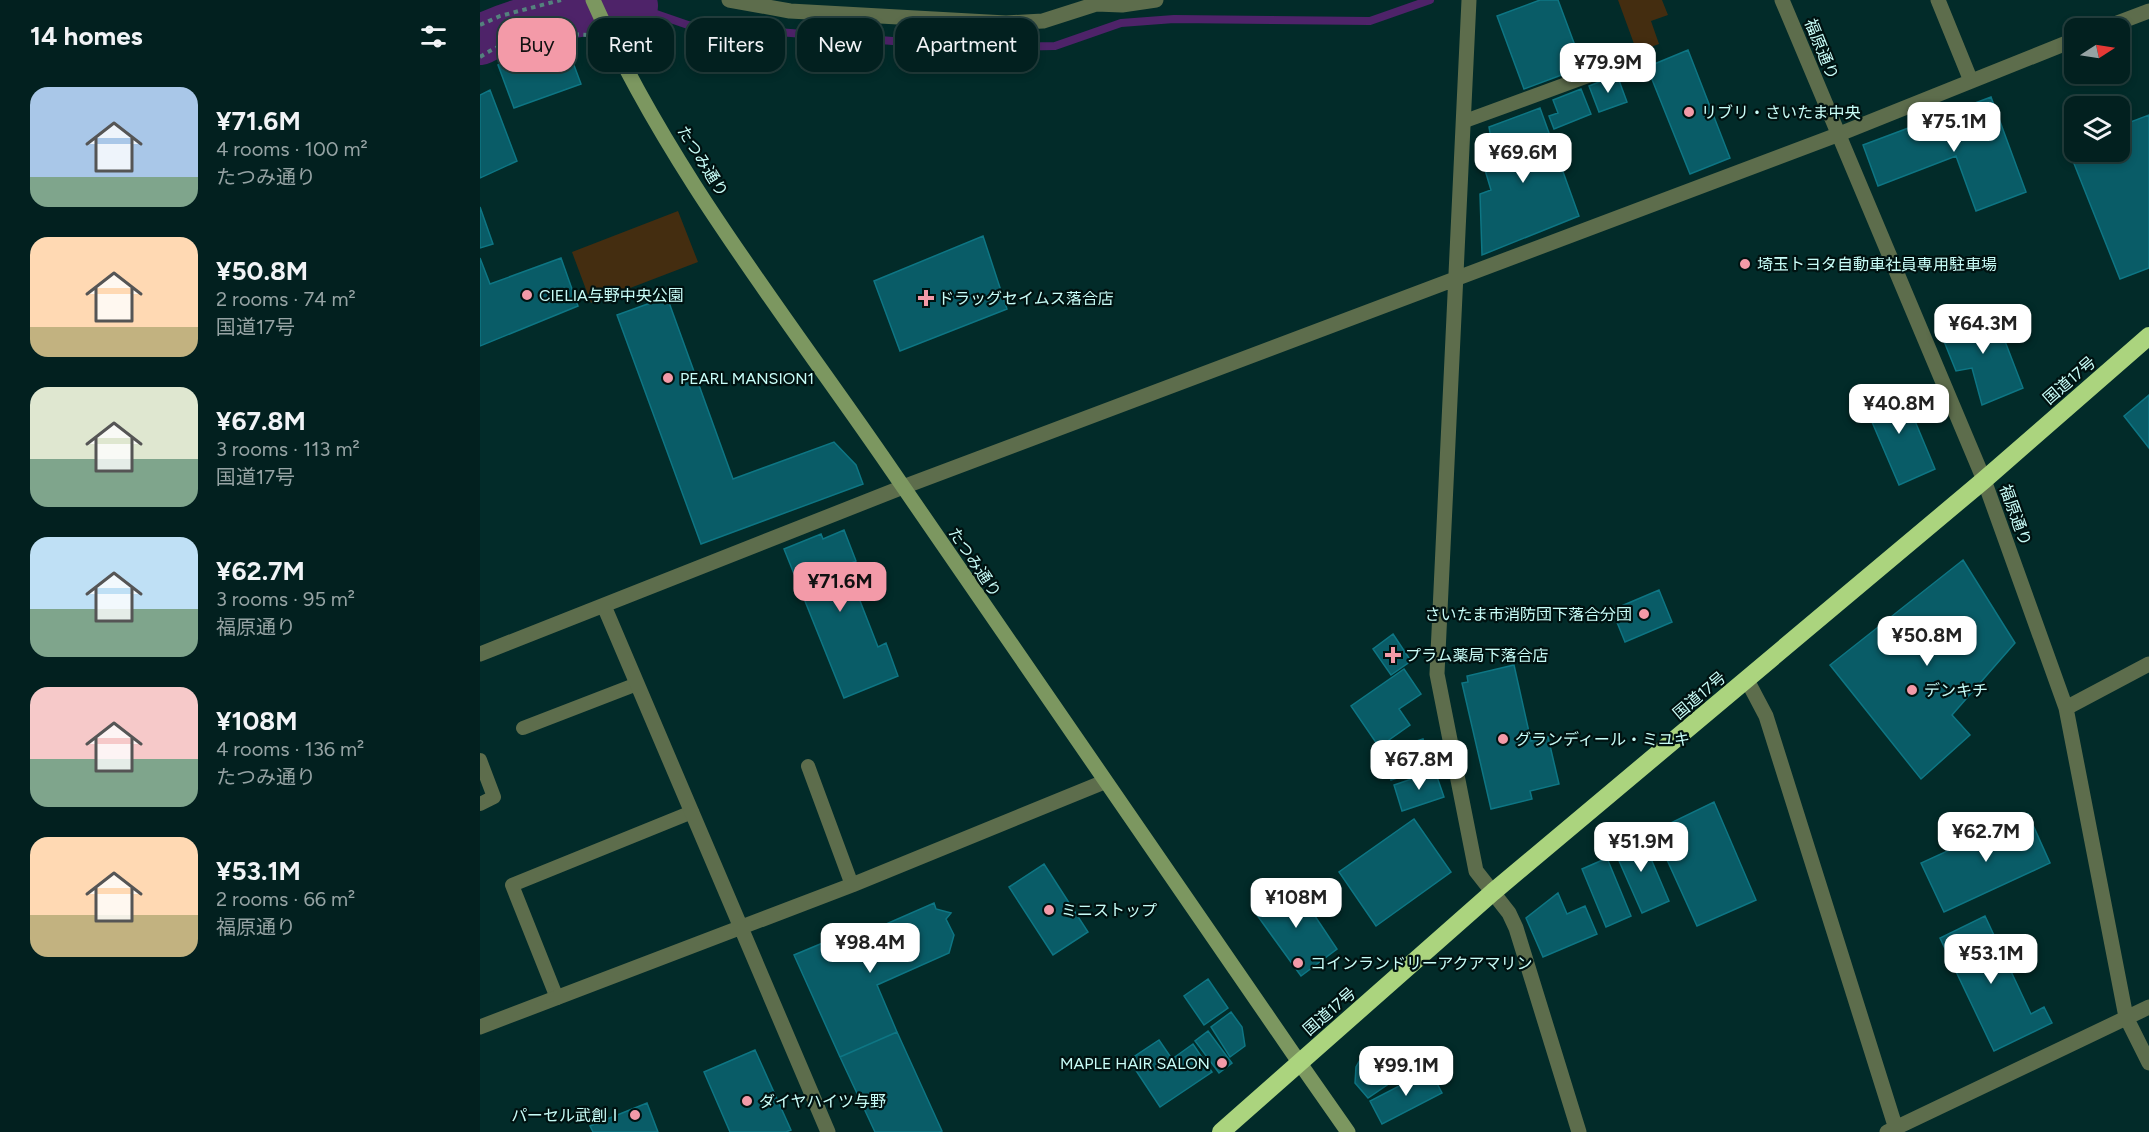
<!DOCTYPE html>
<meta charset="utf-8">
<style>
:root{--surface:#02201f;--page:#102d2c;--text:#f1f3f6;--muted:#96a3a4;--line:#233e3d;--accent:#f39aa8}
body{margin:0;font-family:Figtree,"Noto Sans JP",sans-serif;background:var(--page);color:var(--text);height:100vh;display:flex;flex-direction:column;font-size:22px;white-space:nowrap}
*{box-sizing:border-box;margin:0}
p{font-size:20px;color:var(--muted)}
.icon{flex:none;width:33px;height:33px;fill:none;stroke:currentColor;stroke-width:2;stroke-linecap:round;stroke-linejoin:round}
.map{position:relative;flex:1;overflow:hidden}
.sheet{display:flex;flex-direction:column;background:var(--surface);width:480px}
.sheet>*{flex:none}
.guide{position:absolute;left:18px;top:18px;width:570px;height:54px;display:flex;gap:12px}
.needle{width:39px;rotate:78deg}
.fabs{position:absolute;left:1584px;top:18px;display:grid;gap:12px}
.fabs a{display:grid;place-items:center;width:66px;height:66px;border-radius:12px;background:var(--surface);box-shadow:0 3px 9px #0003,0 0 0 2px var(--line);font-size:30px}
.price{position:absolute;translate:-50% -51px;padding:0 14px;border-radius:12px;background:#fff;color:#222;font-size:20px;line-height:39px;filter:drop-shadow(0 2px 3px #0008)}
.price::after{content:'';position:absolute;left:50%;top:36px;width:18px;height:14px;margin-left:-9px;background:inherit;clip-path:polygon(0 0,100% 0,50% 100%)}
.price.active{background:var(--accent);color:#111}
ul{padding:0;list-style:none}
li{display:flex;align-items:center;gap:18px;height:150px;padding:0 30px}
li span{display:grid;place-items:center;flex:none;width:168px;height:120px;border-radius:18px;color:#555}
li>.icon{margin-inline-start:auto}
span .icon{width:72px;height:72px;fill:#fffc;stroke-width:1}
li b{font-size:26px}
h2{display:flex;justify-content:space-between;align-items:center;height:72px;padding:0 30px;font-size:26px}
.tag{padding:0 21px;border-radius:18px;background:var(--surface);box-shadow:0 3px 9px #0003,0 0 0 2px var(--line);font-size:21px;line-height:54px}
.tag.active{background:var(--accent);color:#111}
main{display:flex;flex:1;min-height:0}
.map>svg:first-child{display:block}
.green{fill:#442d10}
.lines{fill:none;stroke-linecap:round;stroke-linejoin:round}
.stream{stroke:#4e2369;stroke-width:8}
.river{stroke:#4e2369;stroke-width:50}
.building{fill:#095c67;stroke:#0e7684;stroke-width:1.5}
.path{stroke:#54827e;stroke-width:4;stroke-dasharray:4.5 4.5;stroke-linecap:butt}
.lane{stroke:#5d6d4c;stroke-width:14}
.street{stroke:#5d6d4c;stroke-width:15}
.secondary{stroke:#7c9760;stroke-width:15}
.highway{stroke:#abd47e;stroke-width:18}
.poi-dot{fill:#f39aa8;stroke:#001211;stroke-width:2}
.labels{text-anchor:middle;stroke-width:4.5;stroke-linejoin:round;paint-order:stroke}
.street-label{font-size:16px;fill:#c8fdf8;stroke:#001211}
.poi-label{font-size:16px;fill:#c8fdf8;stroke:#001211;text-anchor:start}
</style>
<main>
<section class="sheet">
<h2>14 homes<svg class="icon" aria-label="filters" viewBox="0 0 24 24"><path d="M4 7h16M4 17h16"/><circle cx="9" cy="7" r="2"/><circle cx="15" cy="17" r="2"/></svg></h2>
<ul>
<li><span style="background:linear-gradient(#a9c7e8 75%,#7fa58c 0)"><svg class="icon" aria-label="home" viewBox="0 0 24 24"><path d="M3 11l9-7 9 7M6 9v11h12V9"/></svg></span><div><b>¥71.6M</b><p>4 rooms · 100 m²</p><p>たつみ通り</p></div></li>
<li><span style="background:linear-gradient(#ffd9b3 75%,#c2b280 0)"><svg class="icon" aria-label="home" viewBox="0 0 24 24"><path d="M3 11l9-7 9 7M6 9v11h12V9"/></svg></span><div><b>¥50.8M</b><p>2 rooms · 74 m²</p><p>国道17号</p></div></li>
<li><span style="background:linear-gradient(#dfe7d0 60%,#7fa58c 0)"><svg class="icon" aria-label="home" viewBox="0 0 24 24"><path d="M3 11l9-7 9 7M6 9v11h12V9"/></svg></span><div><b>¥67.8M</b><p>3 rooms · 113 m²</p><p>国道17号</p></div></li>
<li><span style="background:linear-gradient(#bfe0f5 60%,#7fa58c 0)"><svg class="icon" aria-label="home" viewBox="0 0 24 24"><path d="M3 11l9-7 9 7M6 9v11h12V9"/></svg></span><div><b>¥62.7M</b><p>3 rooms · 95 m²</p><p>福原通り</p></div></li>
<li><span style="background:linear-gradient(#f6c9c9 60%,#7fa58c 0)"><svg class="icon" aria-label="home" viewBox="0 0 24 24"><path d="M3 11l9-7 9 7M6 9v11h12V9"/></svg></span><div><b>¥108M</b><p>4 rooms · 136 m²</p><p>たつみ通り</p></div></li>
<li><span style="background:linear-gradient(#ffd9b3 65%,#c2b280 0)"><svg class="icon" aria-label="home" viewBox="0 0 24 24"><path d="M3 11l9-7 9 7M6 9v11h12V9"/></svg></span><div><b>¥53.1M</b><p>2 rooms · 66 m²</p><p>福原通り</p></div></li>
</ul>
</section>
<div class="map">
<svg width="1669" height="1132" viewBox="0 0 1669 1132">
<rect width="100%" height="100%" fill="#022b29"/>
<path class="green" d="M1138,0H1182L1188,15L1171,21L1179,44L1157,52Z
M198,211L218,262L111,303L92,252Z"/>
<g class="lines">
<path class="stream" d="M151,0L153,6L208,25L438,43L527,47L575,46L641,23L694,19L890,21L950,0"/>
<path class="river" d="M0,40C48,15 100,12 153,6"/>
</g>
<path class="building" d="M1060,0H1078L1103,67L1044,89L1017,16Z
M85,41L101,84L34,108L18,65Z
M1208,50L1250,158L1210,174L1167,67Z
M1137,75L1147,102L1119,112L1109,86Z
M1101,89L1111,114L1074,129L1069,116L1078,113L1073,100Z
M10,90L37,161L0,178V95Z
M1511,97L1546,192L1496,211L1476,156L1398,186L1383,145Z
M1060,108L1099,216L1002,255L1000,194L1011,190L1002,160L1014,155L1009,127Z
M1669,115V268L1640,279L1587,146L1594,143V152H1640V126Z
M0,207L13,244L0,248Z
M503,236L527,309L420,351L394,281Z
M0,258L10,284L81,258L98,306L0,346Z
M187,297L253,479L354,442L376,465L383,484L221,544L137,315Z
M1513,310L1543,388L1502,405L1492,368L1476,371L1459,329Z
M1420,385L1455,469L1419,485L1383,401Z
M1669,395V448L1644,416Z
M364,530L376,561L366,565L398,647L406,643L418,676L364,698L304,549L341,534L343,539Z
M1483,560L1535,643L1472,715L1490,735L1441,779L1350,665Z
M1179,590L1192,622L1145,642L1132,610Z
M913,634L931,661L911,675L893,649Z
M1034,665L1051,741L1068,737L1079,784L1050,791L1052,799L1011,809L982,683L988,682L987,676Z
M924,669L941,694L919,709L930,725L899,747L871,706Z
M943,739L951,767L911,780L902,752Z
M955,771L964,797L922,811L914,785Z
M1234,802L1276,900L1217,926L1174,831Z
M1548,814L1570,863L1464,912L1441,863Z
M934,819L971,872L896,926L859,872Z
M1160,833L1189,901L1162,913L1132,845Z
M1127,858L1151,916L1126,927L1102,869Z
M564,864L608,932L573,955L529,887Z
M813,883L857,949L821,976L774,911Z
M1078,893L1087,914L1105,906L1117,934L1063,957L1046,918Z
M454,903L456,909L471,913L466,919L474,935L469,953L397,985L417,1032L360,1057L314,955L369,932L372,939Z
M1505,916L1551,1014L1564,1007L1572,1023L1514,1051L1460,938Z
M728,979L748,1008L724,1025L704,996Z
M751,1012L762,1027L765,1046L750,1057L731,1027Z
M728,1031L752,1063L739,1073L715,1041Z
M417,1032L462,1131L459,1132H395L360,1057Z
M679,1040L692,1059L713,1044L732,1072L680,1107L649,1060Z
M275,1050L311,1130L306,1132H250L224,1072Z
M884,1053L907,1085L888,1098L875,1083L876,1067Z
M950,1070L962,1093L902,1124L890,1101Z
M167,1103L178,1132H113L110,1126Z"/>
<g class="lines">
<path class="path" d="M0,25L20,16L81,0
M0,57C37,33 65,33 108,35"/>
<path class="lane" d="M985,121L1119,72L1157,52
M43,728L157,684
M0,760L14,797L0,804
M328,766L372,885
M77,998L32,885L212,812"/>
<path class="street" d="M249,0L310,11L526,23L563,21L616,4L642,5L676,0
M989,0L957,674L996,871L1029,913L1036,928L1099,1132
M1302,0L1504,480L1586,708L1646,1017L1669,1063
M1458,0L1491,81
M1624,28L1669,11
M124,606L348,1132
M0,654L423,487L1357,135L1594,40
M1267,680L1286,716L1417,1132
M1586,708L1669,664
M0,1027L372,885L624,782
M1407,1132L1669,1007"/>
<path class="secondary" d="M113,0C184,162 302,311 402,456C557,682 711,908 868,1132"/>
<path class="highway" d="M741,1132L1013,892L1504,480L1669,336"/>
</g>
<g class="poi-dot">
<circle cx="1209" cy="112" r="6"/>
<circle cx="1265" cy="264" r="6"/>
<circle cx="47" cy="295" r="6"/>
<path d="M443 289h6v6h6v6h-6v6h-6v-6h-6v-6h6z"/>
<circle cx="188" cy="378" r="6"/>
<circle cx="1164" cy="614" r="6"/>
<path d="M910 646h6v6h6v6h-6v6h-6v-6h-6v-6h6z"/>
<circle cx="1432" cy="690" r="6"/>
<circle cx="1023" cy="739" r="6"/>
<circle cx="569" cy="910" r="6"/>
<circle cx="818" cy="963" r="6"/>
<circle cx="742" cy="1063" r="6"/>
<circle cx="267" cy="1101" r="6"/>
<circle cx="155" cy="1115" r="6"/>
</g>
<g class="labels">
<g class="street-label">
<text transform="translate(1342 49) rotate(68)" y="6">福原通り</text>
<text transform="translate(223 161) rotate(58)" y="6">たつみ通り</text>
<text transform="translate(1589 380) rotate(-41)" y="6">国道17号</text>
<text transform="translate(1536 515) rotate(70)" y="6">福原通り</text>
<text transform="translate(495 562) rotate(56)" y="6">たつみ通り</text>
<text transform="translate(1219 695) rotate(-40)" y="6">国道17号</text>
<text transform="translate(849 1011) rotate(-41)" y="6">国道17号</text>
</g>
<g class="poi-label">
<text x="1221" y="118">リブリ・さいたま中央</text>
<text x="1277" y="270">埼玉トヨタ自動車社員専用駐車場</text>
<text x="59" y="301">CIELIA与野中央公園</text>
<text x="458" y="304">ドラッグセイムス落合店</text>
<text x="200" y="384">PEARL MANSION1</text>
<text x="1152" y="620" text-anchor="end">さいたま市消防団下落合分団</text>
<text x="925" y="661">プラム薬局下落合店</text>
<text x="1444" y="696">デンキチ</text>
<text x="1035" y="745">グランディール・ミユキ</text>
<text x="581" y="916">ミニストップ</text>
<text x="830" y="969">コインランドリーアクアマリン</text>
<text x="730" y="1069" text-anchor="end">MAPLE HAIR SALON</text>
<text x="279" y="1107">ダイヤハイツ与野</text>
<text x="143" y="1121" text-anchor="end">パーセル武創Ⅰ</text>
</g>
</g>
</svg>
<div class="fabs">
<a><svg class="needle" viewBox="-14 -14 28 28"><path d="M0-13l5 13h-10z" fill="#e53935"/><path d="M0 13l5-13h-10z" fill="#96a3a4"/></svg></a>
<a><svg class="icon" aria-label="layers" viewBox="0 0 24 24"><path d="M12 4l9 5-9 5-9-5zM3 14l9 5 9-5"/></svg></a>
</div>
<b class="price" style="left:1128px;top:94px">¥79.9M</b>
<b class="price" style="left:1474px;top:153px">¥75.1M</b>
<b class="price" style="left:1043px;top:184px">¥69.6M</b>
<b class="price" style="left:1503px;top:355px">¥64.3M</b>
<b class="price" style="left:1419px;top:435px">¥40.8M</b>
<b class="price active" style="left:360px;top:613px">¥71.6M</b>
<b class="price" style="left:1447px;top:667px">¥50.8M</b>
<b class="price" style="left:939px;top:791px">¥67.8M</b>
<b class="price" style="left:1506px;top:863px">¥62.7M</b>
<b class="price" style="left:1161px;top:873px">¥51.9M</b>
<b class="price" style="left:816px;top:929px">¥108M</b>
<b class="price" style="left:390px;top:974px">¥98.4M</b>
<b class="price" style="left:1511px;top:985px">¥53.1M</b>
<b class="price" style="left:926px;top:1097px">¥99.1M</b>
<div class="guide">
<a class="tag active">Buy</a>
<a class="tag">Rent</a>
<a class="tag">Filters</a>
<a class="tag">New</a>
<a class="tag">Apartment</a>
</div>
</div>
</main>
